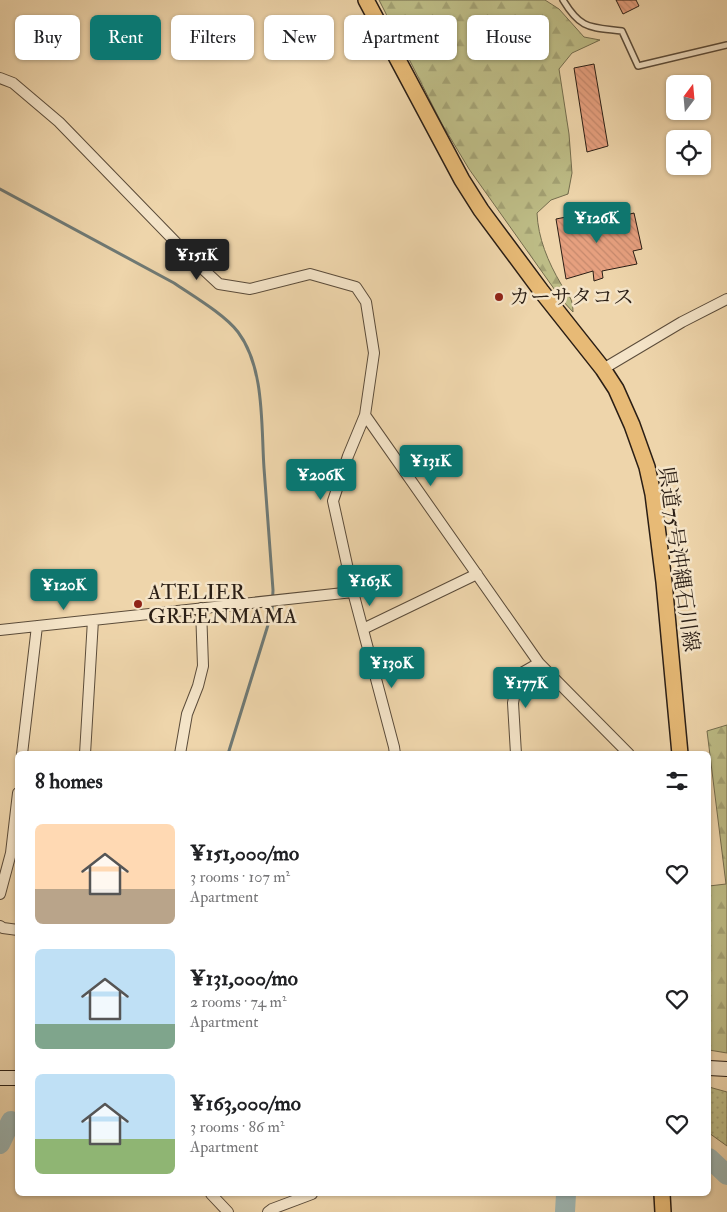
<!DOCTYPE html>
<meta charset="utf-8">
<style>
:root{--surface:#fff;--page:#f2f2f2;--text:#202124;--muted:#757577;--accent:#0f766e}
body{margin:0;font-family:"IM FELL Double Pica","Noto Serif JP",serif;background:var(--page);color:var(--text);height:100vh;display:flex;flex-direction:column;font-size:19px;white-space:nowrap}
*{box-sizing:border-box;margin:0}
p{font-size:16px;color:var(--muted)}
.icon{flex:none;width:28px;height:28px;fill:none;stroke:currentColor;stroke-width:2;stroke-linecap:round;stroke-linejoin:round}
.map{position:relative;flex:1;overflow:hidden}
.details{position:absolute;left:15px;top:751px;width:696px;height:445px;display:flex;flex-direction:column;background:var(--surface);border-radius:8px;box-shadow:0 1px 4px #0004}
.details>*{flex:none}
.banner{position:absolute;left:15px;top:15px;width:698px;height:45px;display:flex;gap:10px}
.needle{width:32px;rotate:16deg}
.tools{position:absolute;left:666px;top:75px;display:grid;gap:10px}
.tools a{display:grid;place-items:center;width:45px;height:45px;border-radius:8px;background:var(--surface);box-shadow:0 1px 4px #0004;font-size:25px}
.price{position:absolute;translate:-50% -42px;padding:0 11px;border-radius:5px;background:var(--accent);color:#fff;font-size:16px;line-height:32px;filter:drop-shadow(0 1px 2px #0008)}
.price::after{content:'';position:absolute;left:50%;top:30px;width:15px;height:11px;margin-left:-8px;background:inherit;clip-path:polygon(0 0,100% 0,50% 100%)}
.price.on{background:#222;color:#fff}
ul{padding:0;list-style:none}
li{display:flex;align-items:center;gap:15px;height:125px;padding:0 20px}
li span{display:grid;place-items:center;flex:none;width:140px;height:100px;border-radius:8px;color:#555}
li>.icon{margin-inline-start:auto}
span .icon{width:60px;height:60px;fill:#fffc;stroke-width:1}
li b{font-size:21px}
h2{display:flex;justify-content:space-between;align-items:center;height:60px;padding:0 20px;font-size:21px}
.tag{padding:0 18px;border-radius:8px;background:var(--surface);box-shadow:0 1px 4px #0004;font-size:18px;line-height:45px}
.tag.on{background:var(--accent);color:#fff}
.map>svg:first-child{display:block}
.grass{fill:url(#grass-dots);stroke:#746d4e}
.forest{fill:url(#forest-firs);stroke:#746d4e}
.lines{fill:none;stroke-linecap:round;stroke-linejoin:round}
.stream{stroke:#6f7974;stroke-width:3}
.river{stroke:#9db6b3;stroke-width:20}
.building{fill:url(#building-back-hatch);stroke:#2a1e15}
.service-casing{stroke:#5b4c3a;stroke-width:8}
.minor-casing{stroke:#5b4c3a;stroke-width:12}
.secondary-casing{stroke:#2a1e15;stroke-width:16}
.primary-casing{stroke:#2a1e15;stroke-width:18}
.service{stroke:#f4e4c8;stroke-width:5}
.minor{stroke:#f4e4c8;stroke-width:10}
.secondary{stroke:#f4e4c8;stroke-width:14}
.primary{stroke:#e7ba76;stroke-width:15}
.poi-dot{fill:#8f2418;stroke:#f4e4c8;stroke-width:2}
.labels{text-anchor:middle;stroke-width:5;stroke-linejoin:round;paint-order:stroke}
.poi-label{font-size:21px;fill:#2a1e15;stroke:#f4e4c8;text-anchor:start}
.street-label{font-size:21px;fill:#2a1e15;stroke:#f4e4c8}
</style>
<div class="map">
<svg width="727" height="1212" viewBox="0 0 727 1212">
<defs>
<pattern id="grass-dots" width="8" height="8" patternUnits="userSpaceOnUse" patternTransform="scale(1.25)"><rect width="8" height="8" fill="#bdbc86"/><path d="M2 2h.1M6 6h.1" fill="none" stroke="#a3a173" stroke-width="1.8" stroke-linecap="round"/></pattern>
<pattern id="forest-firs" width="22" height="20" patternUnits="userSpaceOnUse" patternTransform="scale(1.25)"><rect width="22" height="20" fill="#bdbc86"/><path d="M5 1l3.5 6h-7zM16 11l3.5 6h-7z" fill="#a3a173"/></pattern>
<pattern id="building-back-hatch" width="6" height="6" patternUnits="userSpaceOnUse" patternTransform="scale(1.25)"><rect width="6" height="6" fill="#e6a07f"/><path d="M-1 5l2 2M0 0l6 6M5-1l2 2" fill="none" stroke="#c5896d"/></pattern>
</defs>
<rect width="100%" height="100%" fill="#eed5ab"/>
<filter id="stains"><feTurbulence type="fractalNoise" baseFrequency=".004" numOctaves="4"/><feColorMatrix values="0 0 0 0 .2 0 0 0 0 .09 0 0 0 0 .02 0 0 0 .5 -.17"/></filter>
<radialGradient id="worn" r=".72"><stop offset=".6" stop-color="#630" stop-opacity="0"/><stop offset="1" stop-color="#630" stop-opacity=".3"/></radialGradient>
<path class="grass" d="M709,1087L727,1092V1146L709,1133Z"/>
<path class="forest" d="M379,0H545L559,9L584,37L600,40L572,53L559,69L569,134L572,173L568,194L551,200L537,213C538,238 548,262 561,284C568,296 573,297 573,312L562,300L469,169L442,124Z
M727,725V1053L709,1050V886L726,884L707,731Z"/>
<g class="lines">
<path class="stream" d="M0,189L174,283C193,296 224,314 238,332C265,368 261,425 264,468C267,509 270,549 273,590L272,612L228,754"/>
<path class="river" d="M0,1144L11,1121
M709,1158L727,1175
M565,1212L566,1194"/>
</g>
<path class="building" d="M616,0H636L639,6L623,14Z
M594,64L608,146L587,152L574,68Z
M597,211V222L634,213L642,249L633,251L637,264L602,271L603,278L594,281L593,271L566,279L556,219Z"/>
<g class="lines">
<g class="service-casing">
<path id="service" d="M563,0C581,30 590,27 622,31L638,66L727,45"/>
</g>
<g class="minor-casing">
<path id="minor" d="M0,78L13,83L59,122L190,257L219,284L250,289L310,274L356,287L366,302L374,353L365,415L348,456L333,501L353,592L394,747L395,754
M603,369L682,322L727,299
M365,415L539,663L629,754
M363,629L477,574
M0,630L353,592
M22,754L37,626
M85,754L93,620
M180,754L187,714L198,686L203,666L201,608
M516,754L513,703L518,675L539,663
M0,894L11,853L18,793
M0,926L3,928L18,930
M211,1194L228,1212
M268,1212L272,1209L312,1194"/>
</g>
<g class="secondary-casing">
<path id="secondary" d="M709,1068L727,1069
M0,1078H18"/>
</g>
<g class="primary-casing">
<path id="primary" d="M366,0L462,180L481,210L542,292L603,369L616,389L632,425L647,467L653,494L664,582L680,754
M662,1194L663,1212"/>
</g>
<use href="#service" class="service"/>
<use href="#minor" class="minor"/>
<use href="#secondary" class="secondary"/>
<use href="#primary" class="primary"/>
</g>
<g class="poi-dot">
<circle cx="499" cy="297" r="5"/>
<circle cx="138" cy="604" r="5"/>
</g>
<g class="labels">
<g class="poi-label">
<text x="509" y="304">カーサタコス</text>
<text x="148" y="599">ATELIER<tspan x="148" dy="24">GREENMAMA</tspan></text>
</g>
<g class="street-label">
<text transform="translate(679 559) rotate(82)" y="7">県道75号沖縄石川線</text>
</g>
</g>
<rect width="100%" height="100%" filter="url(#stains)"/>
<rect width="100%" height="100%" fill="url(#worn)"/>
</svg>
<div class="tools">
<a><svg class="needle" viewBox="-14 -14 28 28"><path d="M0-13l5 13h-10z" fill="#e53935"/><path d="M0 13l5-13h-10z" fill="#757577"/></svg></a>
<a><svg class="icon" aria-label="locate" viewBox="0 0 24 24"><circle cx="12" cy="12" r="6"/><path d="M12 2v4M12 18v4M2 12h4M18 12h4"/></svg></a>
</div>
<b class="price" style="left:597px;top:244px">¥126K</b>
<b class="price on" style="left:197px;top:281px">¥151K</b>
<b class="price" style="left:431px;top:487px">¥131K</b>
<b class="price" style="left:321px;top:501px">¥206K</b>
<b class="price" style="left:370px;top:607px">¥163K</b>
<b class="price" style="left:64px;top:611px">¥120K</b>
<b class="price" style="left:392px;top:689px">¥130K</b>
<b class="price" style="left:526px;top:709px">¥177K</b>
<div class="banner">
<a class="tag">Buy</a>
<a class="tag on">Rent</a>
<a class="tag">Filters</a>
<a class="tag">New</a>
<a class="tag">Apartment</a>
<a class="tag">House</a>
</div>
<section class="details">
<h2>8 homes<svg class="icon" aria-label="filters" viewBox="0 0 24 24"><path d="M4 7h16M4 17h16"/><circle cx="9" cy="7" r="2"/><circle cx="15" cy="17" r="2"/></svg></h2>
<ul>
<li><span style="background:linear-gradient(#ffd9b3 65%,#b9a48a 0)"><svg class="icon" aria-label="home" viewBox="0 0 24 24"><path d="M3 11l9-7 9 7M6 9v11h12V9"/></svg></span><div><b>¥151,000/mo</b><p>3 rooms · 107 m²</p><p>Apartment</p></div><svg class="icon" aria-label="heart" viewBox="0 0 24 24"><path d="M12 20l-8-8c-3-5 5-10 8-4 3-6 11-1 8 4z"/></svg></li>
<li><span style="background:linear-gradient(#bfe0f5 75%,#7fa58c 0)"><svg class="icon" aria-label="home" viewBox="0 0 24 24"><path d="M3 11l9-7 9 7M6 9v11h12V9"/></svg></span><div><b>¥131,000/mo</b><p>2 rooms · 74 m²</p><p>Apartment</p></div><svg class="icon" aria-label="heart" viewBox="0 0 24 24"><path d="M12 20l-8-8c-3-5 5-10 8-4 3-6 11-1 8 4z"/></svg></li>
<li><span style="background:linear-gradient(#bfe0f5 65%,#8fb573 0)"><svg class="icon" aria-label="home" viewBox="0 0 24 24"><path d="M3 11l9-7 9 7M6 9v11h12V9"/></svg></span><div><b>¥163,000/mo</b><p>3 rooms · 86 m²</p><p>Apartment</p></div><svg class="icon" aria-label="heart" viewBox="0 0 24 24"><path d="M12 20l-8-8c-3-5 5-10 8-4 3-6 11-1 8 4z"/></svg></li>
</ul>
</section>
</div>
